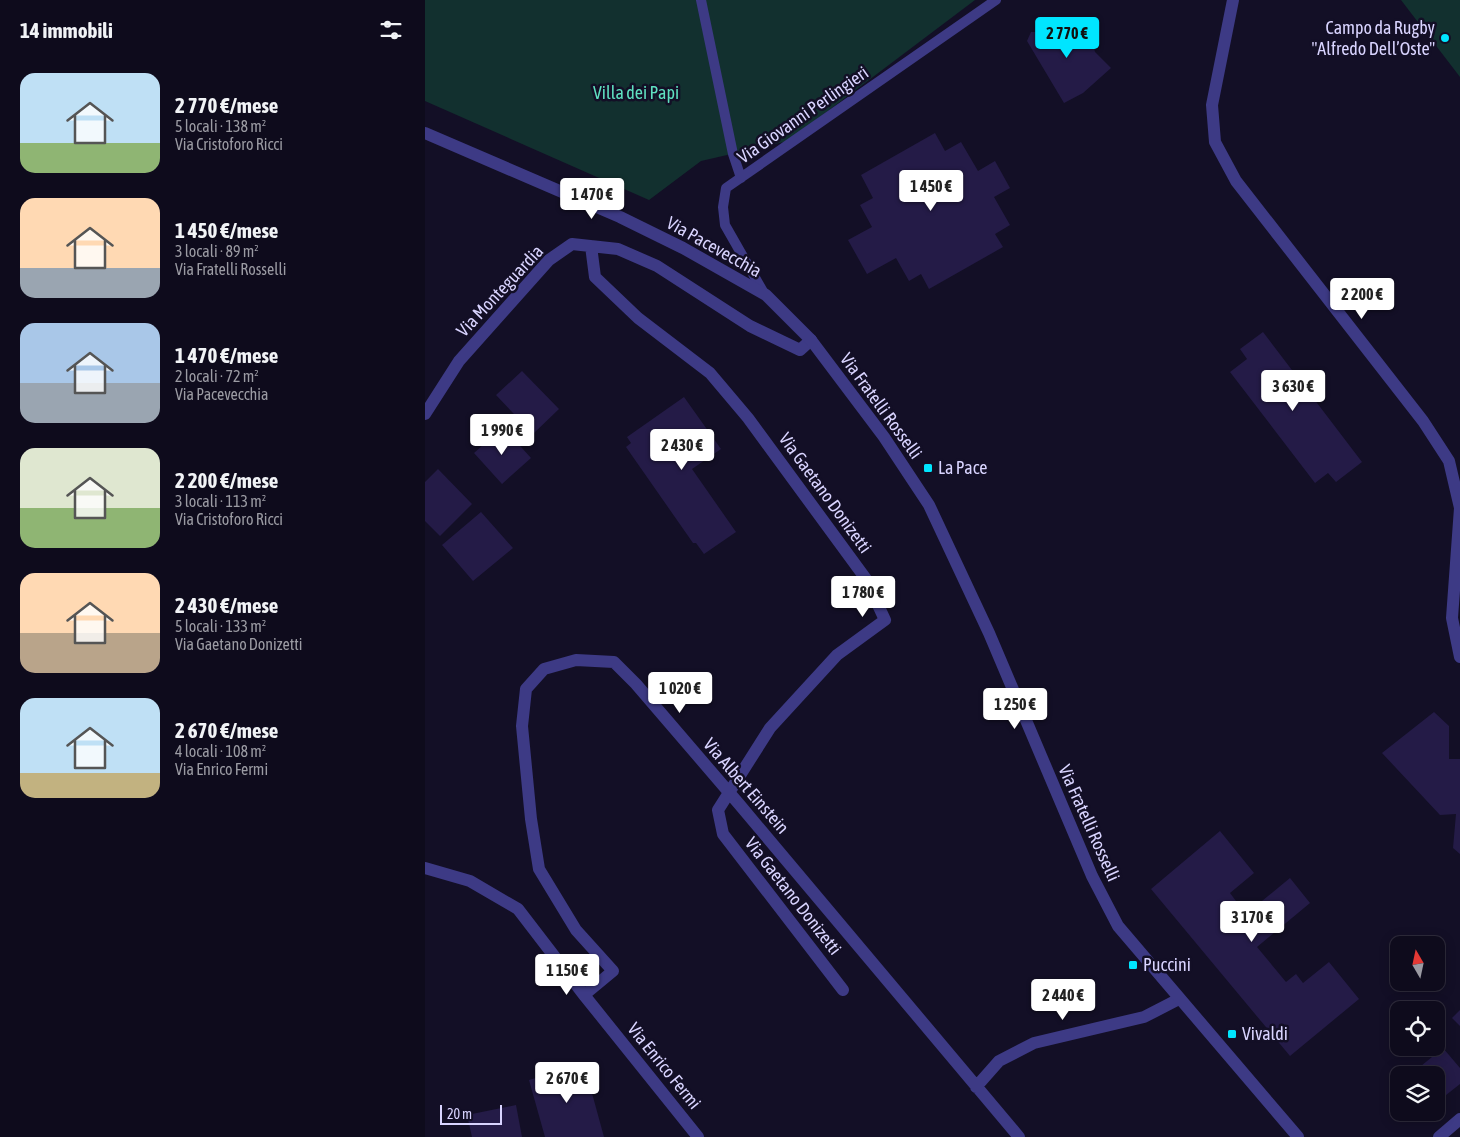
<!DOCTYPE html>
<html lang="it">
<meta charset="utf-8">
<style>
:root{--surface:#0e0b1c;--page:#1c1929;--text:#f1f3f6;--muted:#9b9ba3;--line:#2e2b3b;--accent:#00e5ff}
body{margin:0;font-family:"Asap Condensed",sans-serif;background:var(--page);color:var(--text);height:100vh;display:flex;flex-direction:column;font-size:19px;white-space:nowrap}
*{box-sizing:border-box;margin:0}
p{font-size:16px;color:var(--muted)}
.icon{flex:none;width:28px;height:28px;fill:none;stroke:currentColor;stroke-width:2;stroke-linecap:round;stroke-linejoin:round}
.map{position:relative;flex:1;overflow:hidden}
.sheet{display:flex;flex-direction:column;background:var(--surface);width:425px}
.sheet>*{flex:none}
.needle{width:32px;rotate:351deg}
.tools{position:absolute;left:965px;top:936px;display:grid;gap:10px}
.tools a{display:grid;place-items:center;width:55px;height:55px;border-radius:10px;background:var(--surface);box-shadow:0 2px 12px #0003,0 0 0 1px var(--line);font-size:25px}
.scale{position:absolute;left:15px;bottom:12px;width:62px;box-sizing:border-box;padding-left:5px;border:2px solid #d9d4ff;border-top:0;font-size:14px;line-height:18px;white-space:nowrap;color:#d9d4ff;-webkit-text-stroke:4px #130f26;paint-order:stroke}
.price{position:absolute;translate:-50% -42px;padding:0 11px;border-radius:5px;background:#fff;color:#222;font-size:16px;line-height:32px;filter:drop-shadow(0 1px 2px #0008)}
.price::after{content:'';position:absolute;left:50%;top:30px;width:15px;height:11px;margin-left:-8px;background:inherit;clip-path:polygon(0 0,100% 0,50% 100%)}
.price.current{background:var(--accent);color:#111}
ul{padding:0;list-style:none}
li{display:flex;align-items:center;gap:15px;height:125px;padding:0 20px}
li span{display:grid;place-items:center;flex:none;width:140px;height:100px;border-radius:15px;color:#555}
li>.icon{margin-inline-start:auto}
span .icon{width:60px;height:60px;fill:#fffc;stroke-width:1}
li b{font-size:21px}
h2{display:flex;justify-content:space-between;align-items:center;height:60px;padding:0 20px;font-size:21px}
main{display:flex;flex:1;min-height:0}
.map>svg:first-child{display:block}
.green{fill:#12302f}
.building{fill:#241b47}
.lines{fill:none;stroke-linecap:round;stroke-linejoin:round}
.service{stroke:#3d3a85;stroke-width:10}
.minor{stroke:#3d3a85;stroke-width:12}
.tertiary{stroke:#3d3a85;stroke-width:12}
.poi-dot{fill:#00e5ff;stroke:#130f26;stroke-width:2}
.labels{text-anchor:middle;stroke-width:5;stroke-linejoin:round;paint-order:stroke}
.poi-label{font-size:18px;fill:#d9d4ff;stroke:#130f26;text-anchor:start}
.park-label{font-size:18px;fill:#5fe0c0;stroke:#130f26}
.street-label{font-size:18px;fill:#d9d4ff;stroke:#130f26}
</style>
<main>
<section class="sheet">
<h2>14 immobili<svg class="icon" aria-label="filters" viewBox="0 0 24 24"><path d="M4 7h16M4 17h16"/><circle cx="9" cy="7" r="2"/><circle cx="15" cy="17" r="2"/></svg></h2>
<ul>
<li><span style="background:linear-gradient(#bfe0f5 70%,#8fb573 0)"><svg class="icon" aria-label="home" viewBox="0 0 24 24"><path d="M3 11l9-7 9 7M6 9v11h12V9"/></svg></span><div><b>2 770 €/mese</b><p>5 locali · 138 m²</p><p>Via Cristoforo Ricci</p></div></li>
<li><span style="background:linear-gradient(#ffd9b3 70%,#9aa5b1 0)"><svg class="icon" aria-label="home" viewBox="0 0 24 24"><path d="M3 11l9-7 9 7M6 9v11h12V9"/></svg></span><div><b>1 450 €/mese</b><p>3 locali · 89 m²</p><p>Via Fratelli Rosselli</p></div></li>
<li><span style="background:linear-gradient(#a9c7e8 60%,#9aa5b1 0)"><svg class="icon" aria-label="home" viewBox="0 0 24 24"><path d="M3 11l9-7 9 7M6 9v11h12V9"/></svg></span><div><b>1 470 €/mese</b><p>2 locali · 72 m²</p><p>Via Pacevecchia</p></div></li>
<li><span style="background:linear-gradient(#dfe7d0 60%,#8fb573 0)"><svg class="icon" aria-label="home" viewBox="0 0 24 24"><path d="M3 11l9-7 9 7M6 9v11h12V9"/></svg></span><div><b>2 200 €/mese</b><p>3 locali · 113 m²</p><p>Via Cristoforo Ricci</p></div></li>
<li><span style="background:linear-gradient(#ffd9b3 60%,#b9a48a 0)"><svg class="icon" aria-label="home" viewBox="0 0 24 24"><path d="M3 11l9-7 9 7M6 9v11h12V9"/></svg></span><div><b>2 430 €/mese</b><p>5 locali · 133 m²</p><p>Via Gaetano Donizetti</p></div></li>
<li><span style="background:linear-gradient(#bfe0f5 75%,#c2b280 0)"><svg class="icon" aria-label="home" viewBox="0 0 24 24"><path d="M3 11l9-7 9 7M6 9v11h12V9"/></svg></span><div><b>2 670 €/mese</b><p>4 locali · 108 m²</p><p>Via Enrico Fermi</p></div></li>
</ul>
</section>
<div class="map">
<svg width="1035" height="1137" viewBox="0 0 1035 1137">
<rect width="100%" height="100%" fill="#130f26"/>
<path class="green" d="M0,0H550L363,141L276,161L224,200L0,101Z
M976,0H1035V77Z"/>
<path class="building" d="M631,20L647,33H665L670,52L686,68L658,93L639,103L602,41L606,32H618L616,22Z
M510,133L520,151L536,142L553,171L570,161L585,188L569,197L585,225L570,234L578,247L504,289L496,274L484,281L471,258L442,274L423,240L447,227L435,205L448,198L436,175Z
M838,332L937,462L911,482L903,473L890,483L805,372L822,359L815,349Z
M97,371L134,409L108,434L71,395Z
M259,397L296,449L267,469L311,532L279,554L271,543H268L201,447L206,443L202,437Z
M78,427L106,458L77,484L49,453Z
M13,469L47,504L15,536L0,521V482Z
M56,512L88,548L48,581L17,545Z
M1009,712L1024,726V759H1035V854L1028,848L1031,814L1015,815L957,753Z
M795,831L829,873L805,893L811,901L799,911L809,924L865,878L885,903L832,947L861,982L871,974L878,983L904,962L934,999L865,1056L726,889Z
M1035,1010V1026L1027,1018Z
M1018,1048L1035,1068V1084L1011,1103V1075H985Z
M159,1064L179,1137H120L104,1080Z
M91,1105L97,1137H47L42,1115Z"/>
<g class="lines">
<path class="service" d="M276,0L308,154L316,178
M340,295L300,225L298,207L301,188L571,0"/>
<path class="minor" d="M808,0L787,105L790,142L811,181L998,421L1024,461L1035,508L1027,618L1035,657
M166,246L170,277L213,318L285,373L323,418L441,579L460,620L412,655L345,728L293,810L298,834L418,990
M0,414L34,361L124,260L147,244L193,249L232,266L325,326L375,350L386,340
M0,868L45,881L93,909L159,995L273,1137
M159,995L188,971L151,930L114,869L106,819L97,726L101,689L119,669L151,660L189,662L211,684L314,804L594,1137
M551,1087L574,1061L609,1043L719,1017L754,999
M1014,1137L1035,1119"/>
<path class="tertiary" d="M0,133L195,217L258,248L341,295L386,340L459,437L504,505L564,633L667,876L693,926L873,1137"/>
</g>
<g class="poi-dot">
<circle cx="1020" cy="38" r="5"/>
<rect x="498" y="463" width="10" height="10" rx="2.5"/>
<rect x="703" y="960" width="10" height="10" rx="2.5"/>
<rect x="802" y="1029" width="10" height="10" rx="2.5"/>
</g>
<g class="labels">
<g class="poi-label">
<text x="1010" y="34" text-anchor="end">Campo da Rugby<tspan x="1010" dy="21">"Alfredo Dell’Oste"</tspan></text>
<text x="513" y="474">La Pace</text>
<text x="718" y="971">Puccini</text>
<text x="817" y="1040">Vivaldi</text>
</g>
<g class="park-label">
<text x="211" y="99">Villa dei Papi</text>
</g>
<g class="street-label">
<text transform="translate(378 115) rotate(-35)" y="6">Via Giovanni Perlingieri</text>
<text transform="translate(289 247) rotate(29)" y="6">Via Pacevecchia</text>
<text transform="translate(75 291) rotate(-47)" y="6">Via Monteguardia</text>
<text transform="translate(456 406) rotate(54)" y="6">Via Fratelli Rosselli</text>
<text transform="translate(400 493) rotate(54)" y="6">Via Gaetano Donizetti</text>
<text transform="translate(321 786) rotate(49)" y="6">Via Albert Einstein</text>
<text transform="translate(664 823) rotate(66)" y="6">Via Fratelli Rosselli</text>
<text transform="translate(368 896) rotate(52)" y="6">Via Gaetano Donizetti</text>
<text transform="translate(239 1066) rotate(51)" y="6">Via Enrico Fermi</text>
</g>
</g>
</svg>
<div class="tools">
<a><svg class="needle" viewBox="-14 -14 28 28"><path d="M0-13l5 13h-10z" fill="#e53935"/><path d="M0 13l5-13h-10z" fill="#9b9ba3"/></svg></a>
<a><svg class="icon" aria-label="locate" viewBox="0 0 24 24"><circle cx="12" cy="12" r="6"/><path d="M12 2v4M12 18v4M2 12h4M18 12h4"/></svg></a>
<a><svg class="icon" aria-label="layers" viewBox="0 0 24 24"><path d="M12 4l9 5-9 5-9-5zM3 14l9 5 9-5"/></svg></a>
</div>
<div class="scale">20 m</div>
<b class="price current" style="left:642px;top:59px">2 770 €</b>
<b class="price" style="left:506px;top:212px">1 450 €</b>
<b class="price" style="left:167px;top:220px">1 470 €</b>
<b class="price" style="left:937px;top:320px">2 200 €</b>
<b class="price" style="left:868px;top:412px">3 630 €</b>
<b class="price" style="left:77px;top:456px">1 990 €</b>
<b class="price" style="left:257px;top:471px">2 430 €</b>
<b class="price" style="left:438px;top:618px">1 780 €</b>
<b class="price" style="left:255px;top:714px">1 020 €</b>
<b class="price" style="left:590px;top:730px">1 250 €</b>
<b class="price" style="left:827px;top:943px">3 170 €</b>
<b class="price" style="left:142px;top:996px">1 150 €</b>
<b class="price" style="left:638px;top:1021px">2 440 €</b>
<b class="price" style="left:142px;top:1104px">2 670 €</b>
</div>
</main>
